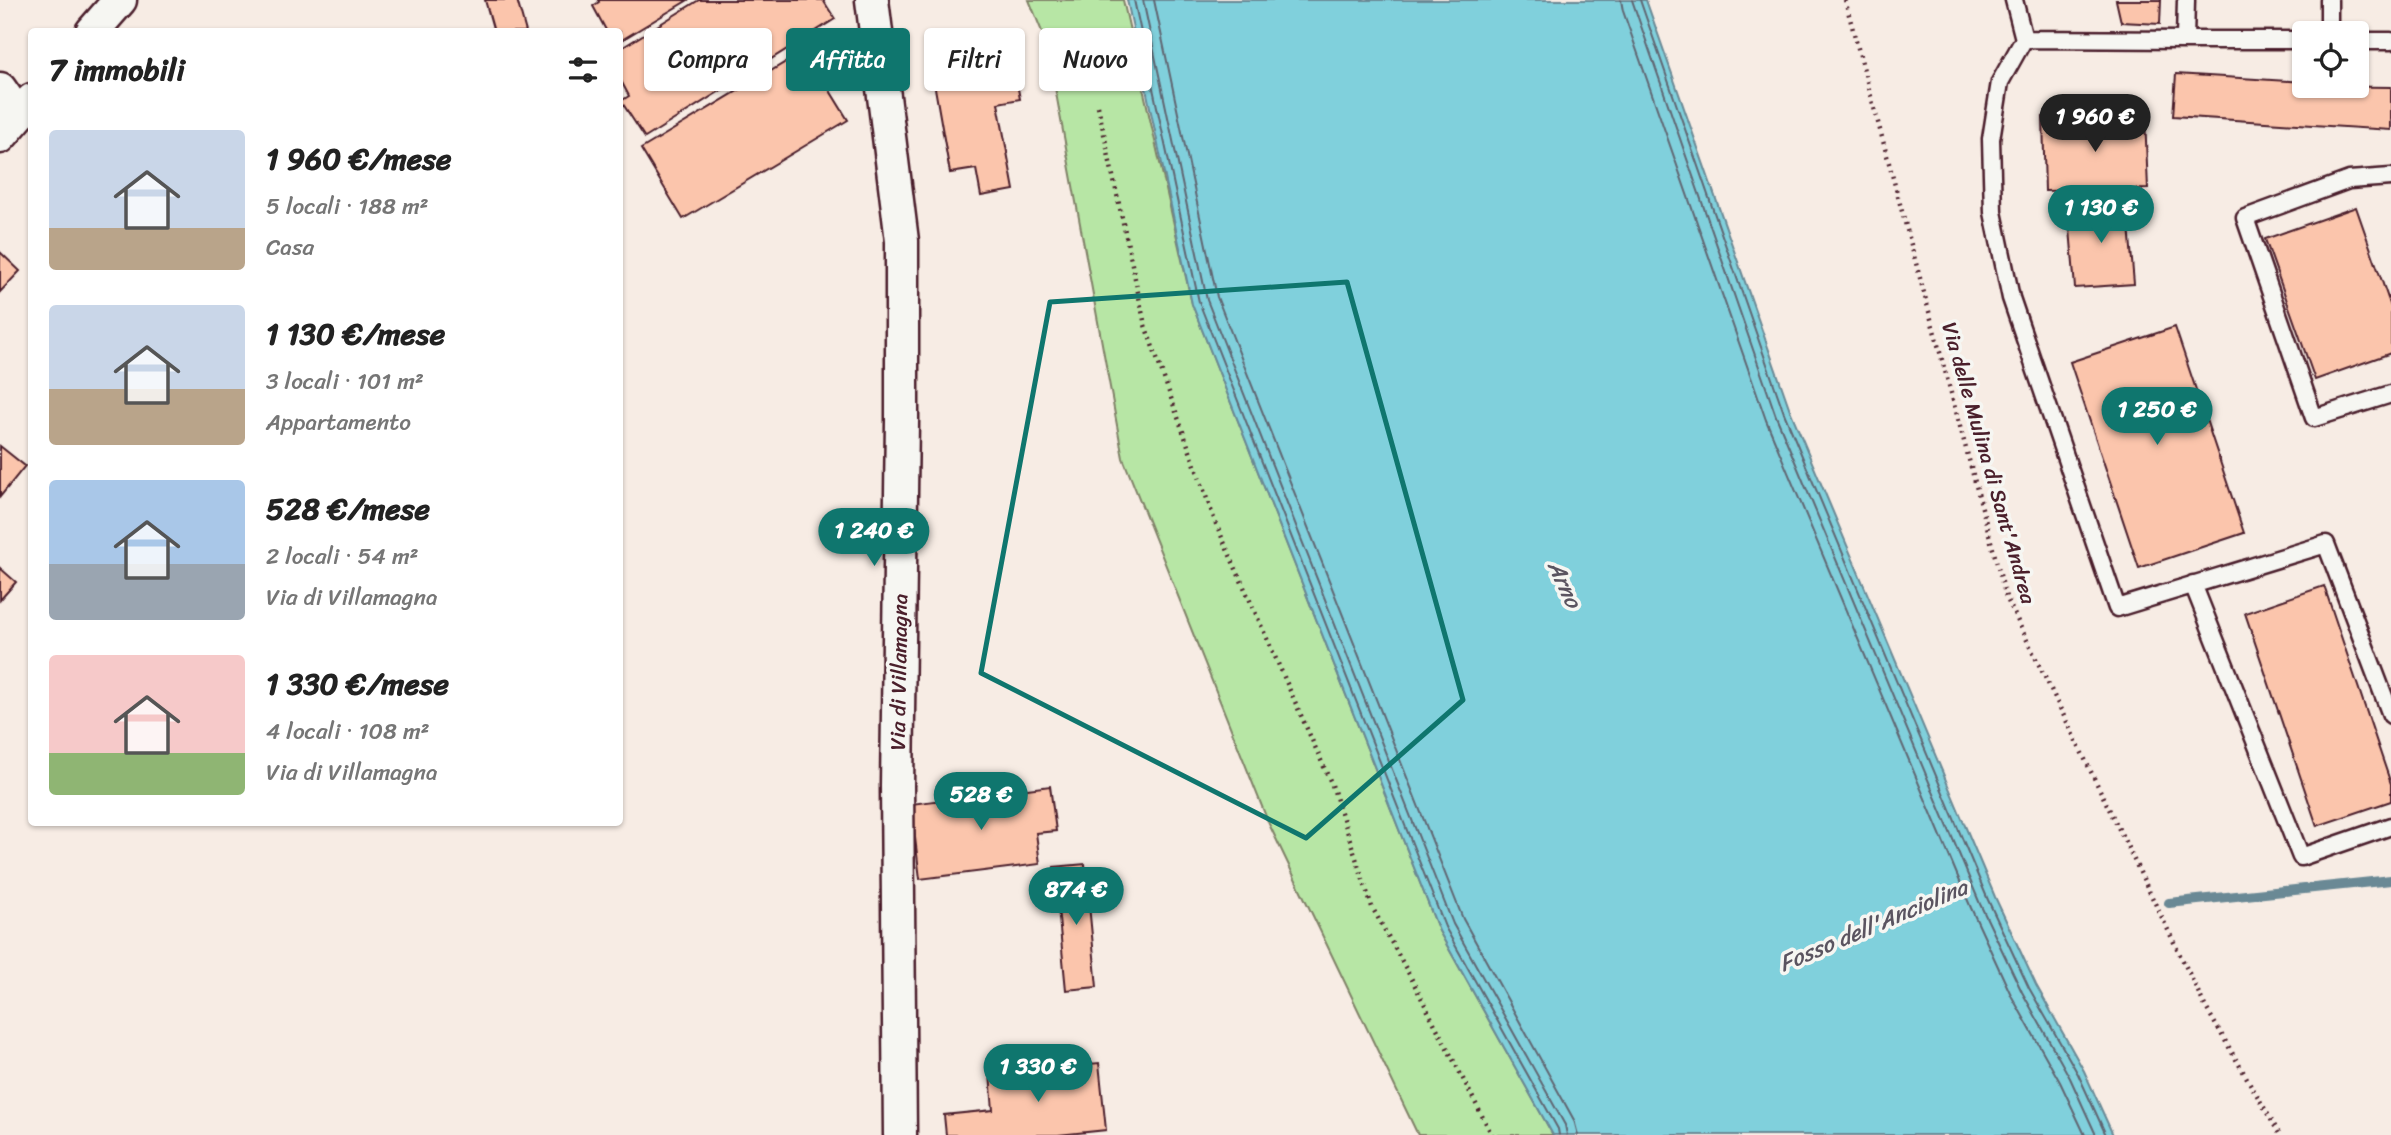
<!DOCTYPE html>
<html lang="it">
<meta charset="utf-8">
<style>
:root{--surface:#fff;--page:#f2f2f2;--text:#222;--muted:#767676;--accent:#0f766e}
body{margin:0;font-family:Sriracha,sans-serif;background:var(--page);color:var(--text);height:100vh;display:flex;flex-direction:column;font-size:26px;white-space:nowrap}
*{box-sizing:border-box;margin:0}
p{font-size:23px;color:var(--muted)}
.icon{flex:none;width:38px;height:38px;fill:none;stroke:currentColor;stroke-width:2;stroke-linecap:round;stroke-linejoin:round}
.map{position:relative;flex:1;overflow:hidden}
.side{position:absolute;left:28px;top:28px;width:595px;height:798px;display:flex;flex-direction:column;background:var(--surface);border-radius:7px;box-shadow:0 2px 5px #0004}
.side>*{flex:none}
.hud{position:absolute;left:644px;top:28px;width:665px;height:63px;display:flex;gap:14px}
.fabs{position:absolute;left:2292px;top:21px;display:grid;gap:14px}
.fabs a{display:grid;place-items:center;width:77px;height:77px;border-radius:7px;background:var(--surface);box-shadow:0 2px 5px #0004;font-size:35px}
.price{position:absolute;translate:-50% -60px;padding:0 16px;border-radius:24px;background:var(--accent);color:#fff;font-size:23px;line-height:46px;filter:drop-shadow(0 2px 4px #0008)}
.price::after{content:'';position:absolute;left:50%;top:42px;width:21px;height:16px;margin-left:-10px;background:inherit;clip-path:polygon(0 0,100% 0,50% 100%)}
.price.active{background:#222;color:#fff}
ul{padding:0;list-style:none}
li{display:flex;align-items:center;gap:21px;height:175px;padding:0 21px}
li span{display:grid;place-items:center;flex:none;width:196px;height:140px;border-radius:7px;color:#555}
li>.icon{margin-inline-start:auto}
span .icon{width:84px;height:84px;fill:#fffc;stroke-width:1}
li b{font-size:30px}
h2{display:flex;justify-content:space-between;align-items:center;height:84px;padding:0 21px;font-size:30px}
.pill{padding:0 24px;border-radius:7px;background:var(--surface);box-shadow:0 2px 5px #0004;font-size:24px;line-height:63px}
.pill.active{background:var(--accent);color:#fff}
.map>svg:first-child{display:block}
.green{fill:#b7e6a5;stroke:#808268;stroke-width:2}
.water{fill:#80d0dc;stroke:#6a8995;stroke-width:2}
.lines{fill:none;stroke-linecap:round;stroke-linejoin:round}
.shore{stroke:#606672;stroke-width:2}
.stream{stroke:#6a8995;stroke-width:10}
.building{fill:#fbc5ac;stroke:#4a1f2b;stroke-width:2}
.service-casing{stroke:#4a1f2b;stroke-width:21}
.minor-casing{stroke:#4a1f2b;stroke-width:37}
.path{stroke:#4a1f2b;stroke-width:4.5;stroke-dasharray:2 5;stroke-linecap:butt}
.service{stroke:#f6f6f2;stroke-width:16}
.minor{stroke:#f6f6f2;stroke-width:32}
.marked{fill:none;stroke:#0f766e;stroke-width:5;stroke-linejoin:round}
.labels{text-anchor:middle;stroke-width:7;stroke-linejoin:round;paint-order:stroke}
.street-label{font-size:21px;fill:#4a1f2b;stroke:#f6f6f2}
.water-label{font-size:23px;font-style:italic;fill:#5a5460;stroke:#f6f6f2}
</style>
<div class="map">
<svg width="2391" height="1135" viewBox="0 0 2391 1135">
<rect width="100%" height="100%" fill="#f7ece4"/>
<filter id="ink" filterUnits="userSpaceOnUse"><feTurbulence type="fractalNoise" baseFrequency=".0143" numOctaves="2"/><feDisplacementMap in="SourceGraphic" scale="14" xChannelSelector="R" yChannelSelector="G"/><feConvolveMatrix kernelMatrix="1 2 1 2 8 2 1 2 1" color-interpolation-filters="sRGB"/></filter>
<g filter="url(#ink)">
<path class="green" d="M1029,0H1123L1192,304L1439,931L1553,1135H1418L1269,824L1123,458L1047,44Z"/>
<path class="water" d="M1127,0H1646L1790,410L1995,897L2036,985L2084,1071L2113,1135H1553L1439,931L1192,304Z"/>
<g class="lines">
<path class="shore" d="M1134,0L1199,302L1445,927L1558,1129L1559,1135
M1143,0L1207,300L1453,924L1565,1125L1567,1135
M1154,0L1217,297L1463,919L1574,1120L1578,1135
M1621,0L1623,11L1766,420L1971,908L2012,997L2060,1082L2085,1135
M1632,0L1776,416L1980,904L2022,992L2070,1078L2096,1135
M1640,0L1784,413L1988,900L2029,988L2078,1074L2106,1135"/>
<path class="stream" d="M2169,903L2391,880"/>
</g>
<path class="building" d="M485,0H517L526,32H494Z
M598,0H688L620,41V32H607L593,6L599,2Z
M699,0H823L835,19L645,138L621,101L629,96L620,79V49Z
M2116,0H2161L2160,24L2121,22Z
M1008,37L1020,99L998,103L1014,190L981,196L976,169L950,173L932,71L964,65L961,45Z
M824,39L847,78L829,89L848,120L683,219L641,149Z
M2176,74L2305,82V86L2391,87V130L2173,116Z
M2043,117L2145,118L2148,189L2045,191Z
M2127,202L2134,284L2075,288L2068,205Z
M2356,207L2391,307V353L2315,380L2265,239Z
M0,252L20,271L0,292Z
M2175,327L2244,533L2139,568L2070,362Z
M0,446L25,466L0,497Z
M0,568L16,582L0,600Z
M2324,586L2391,784V801L2317,826L2245,613Z
M1050,786L1056,831L1036,833L1040,864L920,879L911,804Z
M1085,864L1097,987L1066,990L1054,867Z
M1099,1063L1106,1130L1058,1135H946L944,1115L993,1110L990,1074Z"/>
<g class="lines">
<g class="service-casing">
<path id="service" d="M2014,0L2024,39L2185,40
M2186,0L2185,40H2305
M2329,33V0
M2024,39L2000,82L1991,139L1993,212L2011,298L2117,608L2326,544L2391,715
M2357,41H2391
M2391,177L2349,180L2245,218L2314,418L2391,394
M2193,584L2301,857L2391,826"/>
</g>
<g class="minor-casing">
<path id="minor" d="M872,0L902,241V421L897,786L900,1135
M92,32L120,0
M0,89L18,115
M0,137L32,100"/>
</g>
<path class="path" d="M1845,0L2006,597L2205,1006L2280,1135
M1098,106L1145,325L1216,524L1332,785L1372,907L1410,976L1492,1135"/>
<use href="#service" class="service"/>
<use href="#minor" class="minor"/>
</g>
</g>
<path class="marked" d="M1347,282L1463,700L1306,838L981,673L1050,302Z"/>
<g class="labels">
<g class="street-label">
<text transform="translate(1989 463) rotate(74)" y="7">Via delle Mulina di Sant'Andrea</text>
<text transform="translate(899 672) rotate(-89)" y="7">Via di Villamagna</text>
</g>
<g class="water-label">
<text transform="translate(1565 584) rotate(65)" y="8">Arno</text>
<text transform="translate(1873 925) rotate(-23)" y="8">Fosso dell'Anciolina</text>
</g>
</g>
</svg>
<div class="fabs">
<a><svg class="icon" aria-label="locate" viewBox="0 0 24 24"><circle cx="12" cy="12" r="6"/><path d="M12 2v4M12 18v4M2 12h4M18 12h4"/></svg></a>
</div>
<b class="price active" style="left:2095px;top:154px">1 960 €</b>
<b class="price" style="left:2101px;top:245px">1 130 €</b>
<b class="price" style="left:2157px;top:447px">1 250 €</b>
<b class="price" style="left:874px;top:568px">1 240 €</b>
<b class="price" style="left:981px;top:832px">528 €</b>
<b class="price" style="left:1076px;top:927px">874 €</b>
<b class="price" style="left:1038px;top:1104px">1 330 €</b>
<div class="hud">
<a class="pill">Compra</a>
<a class="pill active">Affitta</a>
<a class="pill">Filtri</a>
<a class="pill">Nuovo</a>
</div>
<section class="side">
<h2>7 immobili<svg class="icon" aria-label="filters" viewBox="0 0 24 24"><path d="M4 7h16M4 17h16"/><circle cx="9" cy="7" r="2"/><circle cx="15" cy="17" r="2"/></svg></h2>
<ul>
<li><span style="background:linear-gradient(#c9d6e8 70%,#b9a48a 0)"><svg class="icon" aria-label="home" viewBox="0 0 24 24"><path d="M3 11l9-7 9 7M6 9v11h12V9"/></svg></span><div><b>1 960 €/mese</b><p>5 locali · 188 m²</p><p>Casa</p></div></li>
<li><span style="background:linear-gradient(#c9d6e8 60%,#b9a48a 0)"><svg class="icon" aria-label="home" viewBox="0 0 24 24"><path d="M3 11l9-7 9 7M6 9v11h12V9"/></svg></span><div><b>1 130 €/mese</b><p>3 locali · 101 m²</p><p>Appartamento</p></div></li>
<li><span style="background:linear-gradient(#a9c7e8 60%,#9aa5b1 0)"><svg class="icon" aria-label="home" viewBox="0 0 24 24"><path d="M3 11l9-7 9 7M6 9v11h12V9"/></svg></span><div><b>528 €/mese</b><p>2 locali · 54 m²</p><p>Via di Villamagna</p></div></li>
<li><span style="background:linear-gradient(#f6c9c9 70%,#8fb573 0)"><svg class="icon" aria-label="home" viewBox="0 0 24 24"><path d="M3 11l9-7 9 7M6 9v11h12V9"/></svg></span><div><b>1 330 €/mese</b><p>4 locali · 108 m²</p><p>Via di Villamagna</p></div></li>
</ul>
</section>
</div>
